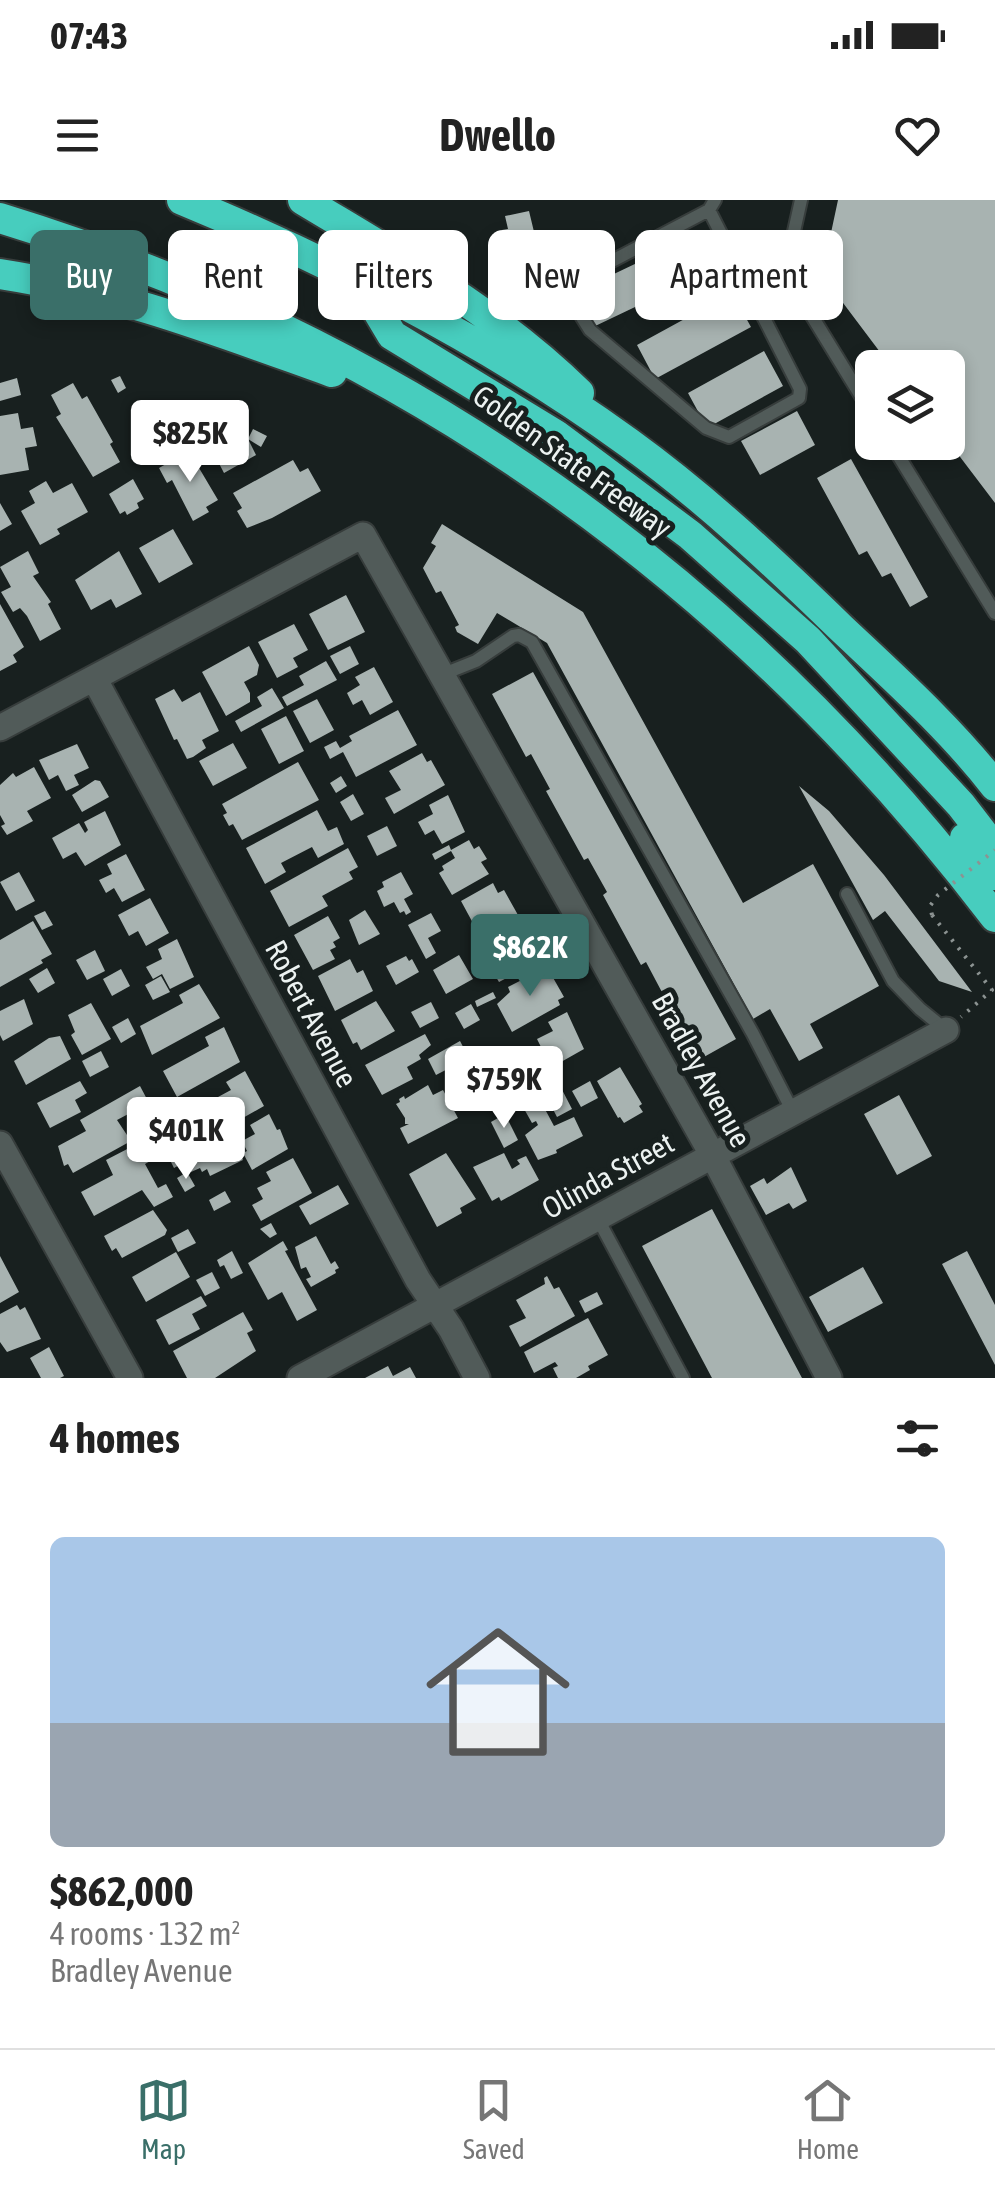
<!DOCTYPE html>
<meta charset="utf-8">
<style>
:root{--surface:#fff;--page:#f2f2f2;--text:#222;--muted:#767676;--line:#e0e0e0;--accent:#3a6f69}
body{margin:0;font-family:"Asap Condensed",sans-serif;background:var(--page);color:var(--text);height:100vh;display:flex;flex-direction:column;font-size:38px;white-space:nowrap}
*{box-sizing:border-box;margin:0}
p{font-size:32px;color:var(--muted)}
.icon{flex:none;width:55px;height:55px;fill:none;stroke:currentColor;stroke-width:2;stroke-linecap:round;stroke-linejoin:round}
.map{position:relative;height:1178px;overflow:hidden}
.sheet{display:flex;flex-direction:column;background:var(--surface);flex:1}
.sheet>*{flex:none}
.hud{position:absolute;left:30px;top:30px;width:935px;height:90px;display:flex;gap:20px}
.fabs{position:absolute;left:855px;top:150px;display:grid;gap:20px}
.fabs a{display:grid;place-items:center;width:110px;height:110px;border-radius:15px;background:var(--surface);box-shadow:0 5px 15px #0003;font-size:50px}
.price{position:absolute;translate:-50% -85px;padding:0 22px;border-radius:10px;background:#fff;color:#222;font-size:32px;line-height:65px;filter:drop-shadow(0 2px 5px #0008)}
.price::after{content:'';position:absolute;left:50%;top:60px;width:30px;height:22px;margin-left:-15px;background:inherit;clip-path:polygon(0 0,100% 0,50% 100%)}
.price.on{background:var(--accent);color:#fff}
ul{padding:0;list-style:none}
li{display:grid;align-content:center;gap:20px;height:530px;padding:0 50px}
li+li{border-top:2px solid var(--line)}
li span{display:grid;place-items:center;height:310px;border-radius:15px;color:#555}
li>.icon{margin-inline-start:auto}
span .icon{width:180px;height:180px;fill:#fffc;stroke-width:1}
li b{font-size:42px}
h2{display:flex;justify-content:space-between;align-items:center;height:120px;padding:0 50px;font-size:42px}
.tag{padding:0 35px;border-radius:15px;background:var(--surface);box-shadow:0 5px 15px #0003;font-size:35px;line-height:90px}
.tag.on{background:var(--accent);color:#fff}
.status{display:flex;justify-content:space-between;align-items:center;height:70px;padding:0 50px;background:var(--surface);direction:ltr}
.status svg{height:28px;fill:currentColor}
header{display:flex;justify-content:space-between;align-items:center;height:130px;padding:0 50px;background:var(--surface);font-size:45px;font-weight:700}
.tab-bar{display:flex;justify-content:space-around;align-items:center;height:140px;border-top:2px solid var(--line);background:var(--surface);font-size:28px;color:var(--muted)}
.tab-bar a{display:grid;justify-items:center;gap:5px}
.tab-bar .on{color:var(--accent)}
.map>svg:first-child{display:block}
.building{fill:#a8b3b1}
.lines{fill:none;stroke-linecap:round;stroke-linejoin:round}
.lane-casing{stroke:#373d3c;stroke-width:16}
.street-casing{stroke:#373d3c;stroke-width:29}
.highway-casing{stroke:#373d3c;stroke-width:34}
.path{stroke:#8c9392;stroke-width:4;stroke-dasharray:2.5 8;stroke-linecap:butt}
.lane{stroke:#515b59;stroke-width:12}
.street{stroke:#515b59;stroke-width:25}
.highway{stroke:#47cdbe;stroke-width:30}
.path-bridge{stroke:#8c9392;stroke-width:4;stroke-dasharray:2.5 8;stroke-linecap:butt}
.labels{text-anchor:middle;stroke-width:10;stroke-linejoin:round;paint-order:stroke}
.street-label{font-size:30px;fill:#ecf2f1;stroke:#18201f}
</style>
<div class="status"><b>07:43</b><svg viewBox="0 0 49 12"><path d="M0 12V9h3v3zM5 12V6h3v6zM10 12V3h3v9zM15 12V0h3v12zM26 1h20v11H26zM47 4h2v5h-2z"/></svg></div>
<header><svg class="icon" aria-label="menu" viewBox="0 0 24 24"><path d="M4 6h16M4 12h16M4 18h16"/></svg>Dwello<svg class="icon" aria-label="heart" viewBox="0 0 24 24"><path d="M12 20l-8-8c-3-5 5-10 8-4 3-6 11-1 8 4z"/></svg></header>
<div class="map">
<svg width="995" height="1178" viewBox="0 0 995 1178">
<rect width="100%" height="100%" fill="#18201f"/>
<path class="building" d="M838,0H995V303L948,241V168H892L822,75Z
M529,11L535,36L505,42L502,30L508,29L505,16Z
M702,32L719,67L591,128L574,93Z
M732,93L751,127L655,179L637,145Z
M764,151L783,186L707,228L688,193Z
M120,176L126,188L118,193L111,180Z
M17,178L21,195L0,201V183Z
M73,183L82,199L87,196L113,242L110,244L120,262L93,277L56,217L61,214L51,195Z
M167,208L172,218L177,215L182,223L177,226L182,235L163,245L148,219Z
M797,211L815,245L760,275L741,241Z
M18,213L21,229L33,227L37,246L25,248L29,270L0,275V216Z
M253,229L267,236L261,247L248,239L256,255L224,273L211,248L243,231L248,239Z
M189,251L218,300L206,307L209,312L193,321L172,280L167,283L159,268Z
M851,259L928,397L910,407L891,373L882,377L867,351L859,355L817,278Z
M293,260L300,272L308,268L321,291L272,318L247,328L237,311L242,308L233,293Z
M133,279L144,299L137,303L139,308L127,315L125,311L120,314L109,294Z
M46,281L53,293L72,283L88,312L57,329L60,334L40,345L21,311L35,303L29,291Z
M0,303L12,324L0,331Z
M442,324L583,412L743,703L813,664L879,786L810,824L823,848L799,861L770,809L753,819L547,443L497,413L478,444L457,432L455,427L459,425L441,391L436,393L423,368L436,346L431,343Z
M173,329L193,364L159,383L139,348Z
M28,351L39,373L33,376L51,402L48,404L61,429L40,441L27,416L20,408L13,412L1,392L11,387L0,367Z
M119,351L142,394L116,408L111,399L91,410L75,380Z
M346,395L365,432L328,450L309,414Z
M0,404L24,447L13,455L17,462L0,471Z
M294,424L308,450L293,458L298,467L277,478L258,442Z
M249,446L259,465L257,475L244,482L250,493V502L226,516L202,472Z
M350,446L359,464L340,474L330,456Z
M326,461L337,480L287,506L282,497L304,485L299,476Z
M374,467L393,502L370,515L362,500L353,505L347,493L360,485L355,477Z
M533,472L736,839L695,862L661,798L664,796L646,762L641,765L603,695L607,692L588,658L584,660L546,591L550,589L531,554L526,557L492,494Z
M272,488L284,508L241,532L235,521L262,506L257,497Z
M174,489L182,502L200,492L219,531L202,540L206,548L193,557L187,559L177,539L174,540L155,499Z
M317,499L334,530L310,543L293,511Z
M398,510L417,545L356,577L343,552L330,559L324,547L336,541L340,548L352,541L349,536Z
M286,516L304,551L279,564L261,529Z
M233,543L247,568L213,586L199,561Z
M77,544L89,568L74,575L79,585L66,591L58,575L49,580L39,560Z
M422,553L427,562L431,560L445,585L394,614L385,598L401,590L389,571Z
M298,562L319,600L242,640L233,624L229,626L223,615L227,613L222,604Z
M34,567L51,598L27,611L33,621L7,635L1,626L5,624L0,615V585L13,573L16,577Z
M341,576L347,586L336,593L330,583Z
M95,580L100,581L109,597L82,612L72,595Z
M799,586L829,611L884,675L972,792L939,781L885,711L873,720Z
M353,594L364,614L351,621L340,602Z
M448,595L465,632L442,644L434,630L425,635L418,622L433,614L429,605Z
M317,610L328,631L337,627L344,644L318,658L312,647L281,663L286,672L265,684L246,648Z
M105,611L121,645L85,666L76,652L63,659L52,638L79,623L85,633L88,630L84,622Z
M387,626L397,646L377,656L367,636Z
M469,640L474,649L479,646L487,659L481,662L489,674L452,695L439,673L444,670L442,666L455,658L451,651L435,660L432,654L449,645L451,650Z
M348,648L358,667L349,672L353,679L322,696L328,706L289,727L270,691Z
M126,654L145,690L122,702L114,688L106,693L99,680L112,674L107,664Z
M19,672L35,701L16,711L0,682Z
M401,672L413,694L404,699L411,712L406,715L404,711L400,713L394,702L384,707L377,691L384,687L382,682Z
M493,683L498,693L504,690L518,715L489,731L483,720L474,725L461,701Z
M150,698L169,733L146,746L138,731L129,736L118,715Z
M365,710L380,734L359,745L349,720Z
M45,711L53,725L42,730L34,716Z
M431,713L441,731L428,738L436,753L426,759L408,725Z
M328,716L340,738L333,742L336,747L330,750L335,759L313,770L294,735Z
M33,721L52,754L41,760L43,763L0,787V740Z
M517,726L522,736L526,734L533,746L529,748L537,762L499,782L490,767L493,765L484,744Z
M177,739L194,777L170,789L162,774L153,779L146,767L162,759L158,749Z
M95,750L105,771L87,780L76,760Z
M459,755L473,779L446,794L433,770Z
M406,756L409,761L412,759L419,772L396,785L386,766Z
M350,759L357,773L363,770L373,791L335,811L318,776Z
M547,767L564,797L558,800L560,805L512,832L497,804L510,792L508,787Z
M47,768L55,783L38,793L29,779Z
M121,769L130,786L112,796L103,779Z
M161,776L170,792L153,800L145,785Z
M199,784L220,818L152,855L140,826L183,803L179,795Z
M493,792L496,798L477,807L475,801Z
M24,799L33,824L3,841L0,835V811Z
M376,801L395,831L361,850L357,842L353,844L341,820Z
M431,802L439,818L420,828L411,812Z
M91,803L111,839L82,855L71,835L75,832L68,815Z
M471,804L480,820L464,829L455,813Z
M567,812L584,849L538,875L528,857L542,849L537,839L553,831L548,822Z
M128,818L136,834L121,843L112,827Z
M224,827L240,862L177,897L163,871L209,846L205,837Z
M425,834L431,845L419,855L421,859L407,867L413,879L382,895L365,865Z
M60,836L71,859L26,885L14,861L49,838Z
M460,841L469,858L436,875L428,859Z
M101,851L109,867L90,877L82,861Z
M620,867L642,904L639,906L643,912L624,923L620,917L618,918L597,881Z
M245,871L264,906L241,919L233,905L224,910L218,897L231,890L226,882Z
M557,880L572,909L557,917L542,888Z
M80,881L87,893L75,900L81,912L50,928L37,903Z
M590,881L598,898L581,907L572,891Z
M428,885L433,895L443,890L458,918L408,944L400,928L409,924H405V918L396,904L400,902L399,899L404,896L405,899Z
M140,886L149,903L117,920L131,941L73,973L68,964L64,966L58,946L86,931L80,920Z
M899,895L932,956L897,975L864,914Z
M539,898L554,926L574,917L583,936L556,950L557,953L538,960L525,935L538,925L536,921L532,923L523,907Z
M269,914L277,930L280,929L288,949L252,970L243,953L247,951L242,941L255,934L250,925Z
M505,914L518,940L504,948L491,922Z
M206,918L214,934L187,948L179,932Z
M162,931L183,963L174,968L166,952L145,964L158,988L166,984L173,997L154,1007L142,990L94,1016L81,992L113,975L106,960Z
M230,934L243,960L210,976L207,969L202,972L200,968L191,972L184,960Z
M446,953L476,999L460,1008L462,1013L437,1027L409,974Z
M504,953L512,969L520,964L517,960L526,956L539,980L501,1001L499,997L492,1001L473,967Z
M293,958L312,993L261,1021L252,1005L263,999L257,988L271,981L266,972Z
M791,967L807,1001L793,1009L789,1003L766,1015L750,986L764,978L767,984Z
M187,972L195,986L185,992L177,978Z
M338,985L349,1004L310,1025L299,1006Z
M225,991L231,1002L214,1011L209,1000Z
M712,1009L802,1178H712L642,1046Z
M153,1010L167,1030L165,1035L122,1058L116,1048L112,1051L104,1036Z
M271,1023L277,1034L270,1038L260,1029Z
M188,1029L196,1043L178,1052L171,1038Z
M316,1036L331,1064L335,1061L339,1068L335,1070L336,1073L311,1087L306,1079L311,1077L306,1067L301,1069L295,1047Z
M283,1041L288,1050L285,1051L317,1110L297,1121L282,1092L268,1100L248,1063Z
M232,1051L243,1073L231,1079L224,1065L220,1067L217,1060Z
M967,1051L995,1105V1165L942,1064Z
M176,1052L190,1077L146,1102L132,1077Z
M0,1056L19,1092L0,1103Z
M863,1067L883,1103L828,1132L809,1097Z
M212,1072L220,1088L205,1096L196,1080Z
M547,1076L554,1089L559,1087L575,1116L520,1147L509,1126L526,1118L516,1100L545,1084L544,1078Z
M597,1092L603,1104L585,1113L579,1101Z
M201,1096L207,1106L192,1114L200,1129L169,1145L156,1120Z
M17,1105L20,1110L25,1107L41,1139L7,1152L0,1142V1114Z
M243,1112L253,1130L247,1133L256,1151L215,1178H187L173,1151Z
M588,1118L608,1155L588,1166L590,1170L576,1178H558L553,1168L558,1166L555,1162L534,1173L524,1152Z
M49,1147L64,1176L60,1178H41L30,1158Z
M388,1166L393,1176L410,1167L416,1178H365Z"/>
<g class="lines">
<g class="lane-casing">
<path id="lane" d="M801,0L785,72L872,214
M709,10L800,189L799,198L729,237L706,228L590,130L566,92L574,81L709,10L715,0
M890,242L995,413
M441,475L476,461L513,436L519,435L532,442L753,834L793,912
M847,694L893,781L920,809L946,830
M598,1019L683,1178"/>
</g>
<g class="street-casing">
<path id="street" d="M94,478L418,1080L451,1129L477,1178
M0,528L363,335L713,956L829,1178
M0,944L130,1178
M300,1178L946,830"/>
</g>
<g class="highway-casing">
<path id="highway" d="M182,0C339,65 491,143 629,243C705,298 774,363 841,428C894,478 950,528 995,586
M303,0C399,58 498,113 579,193
M0,18C405,142 739,381 995,717
M0,74C118,92 220,132 332,172
M359,80L392,135L556,235L690,335L808,440L961,605L995,649
M965,638L995,675"/>
</g>
<path class="path" d="M932,715L992,790L961,817"/>
<use href="#lane" class="lane"/>
<use href="#street" class="street"/>
<use href="#highway" class="highway"/>
<path class="path-bridge" d="M932,715L930,706L938,695L995,650"/>
</g>
<g class="labels">
<g class="street-label">
<text transform="translate(572 262) rotate(36)" y="10">Golden State Freeway</text>
<text transform="translate(311 814) rotate(62)" y="10">Robert Avenue</text>
<text transform="translate(701 870) rotate(61)" y="10">Bradley Avenue</text>
<text transform="translate(608 976) rotate(-29)" y="10">Olinda Street</text>
</g>
</g>
</svg>
<div class="fabs">
<a><svg class="icon" aria-label="layers" viewBox="0 0 24 24"><path d="M12 4l9 5-9 5-9-5zM3 14l9 5 9-5"/></svg></a>
</div>
<b class="price" style="left:190px;top:285px">$825K</b>
<b class="price on" style="left:530px;top:799px">$862K</b>
<b class="price" style="left:504px;top:931px">$759K</b>
<b class="price" style="left:186px;top:982px">$401K</b>
<div class="hud">
<a class="tag on">Buy</a>
<a class="tag">Rent</a>
<a class="tag">Filters</a>
<a class="tag">New</a>
<a class="tag">Apartment</a>
</div>
</div>
<section class="sheet">
<h2>4 homes<svg class="icon" aria-label="filters" viewBox="0 0 24 24"><path d="M4 7h16M4 17h16"/><circle cx="9" cy="7" r="2"/><circle cx="15" cy="17" r="2"/></svg></h2>
<ul>
<li><span style="background:linear-gradient(#a9c7e8 60%,#9aa5b1 0)"><svg class="icon" aria-label="home" viewBox="0 0 24 24"><path d="M3 11l9-7 9 7M6 9v11h12V9"/></svg></span><div><b>$862,000</b><p>4 rooms · 132 m²</p><p>Bradley Avenue</p></div></li>
</ul>
</section>
<nav class="tab-bar">
<a class="on"><svg class="icon" aria-label="map" viewBox="0 0 24 24"><path d="M3 6l6-2 6 2 6-2v14l-6 2-6-2-6 2zM9 4v14M15 6v14"/></svg>Map</a>
<a><svg class="icon" aria-label="saved" viewBox="0 0 24 24"><path d="M7 4h10v16l-5-4-5 4z"/></svg>Saved</a>
<a><svg class="icon" aria-label="home" viewBox="0 0 24 24"><path d="M3 11l9-7 9 7M6 9v11h12V9"/></svg>Home</a>
</nav>
